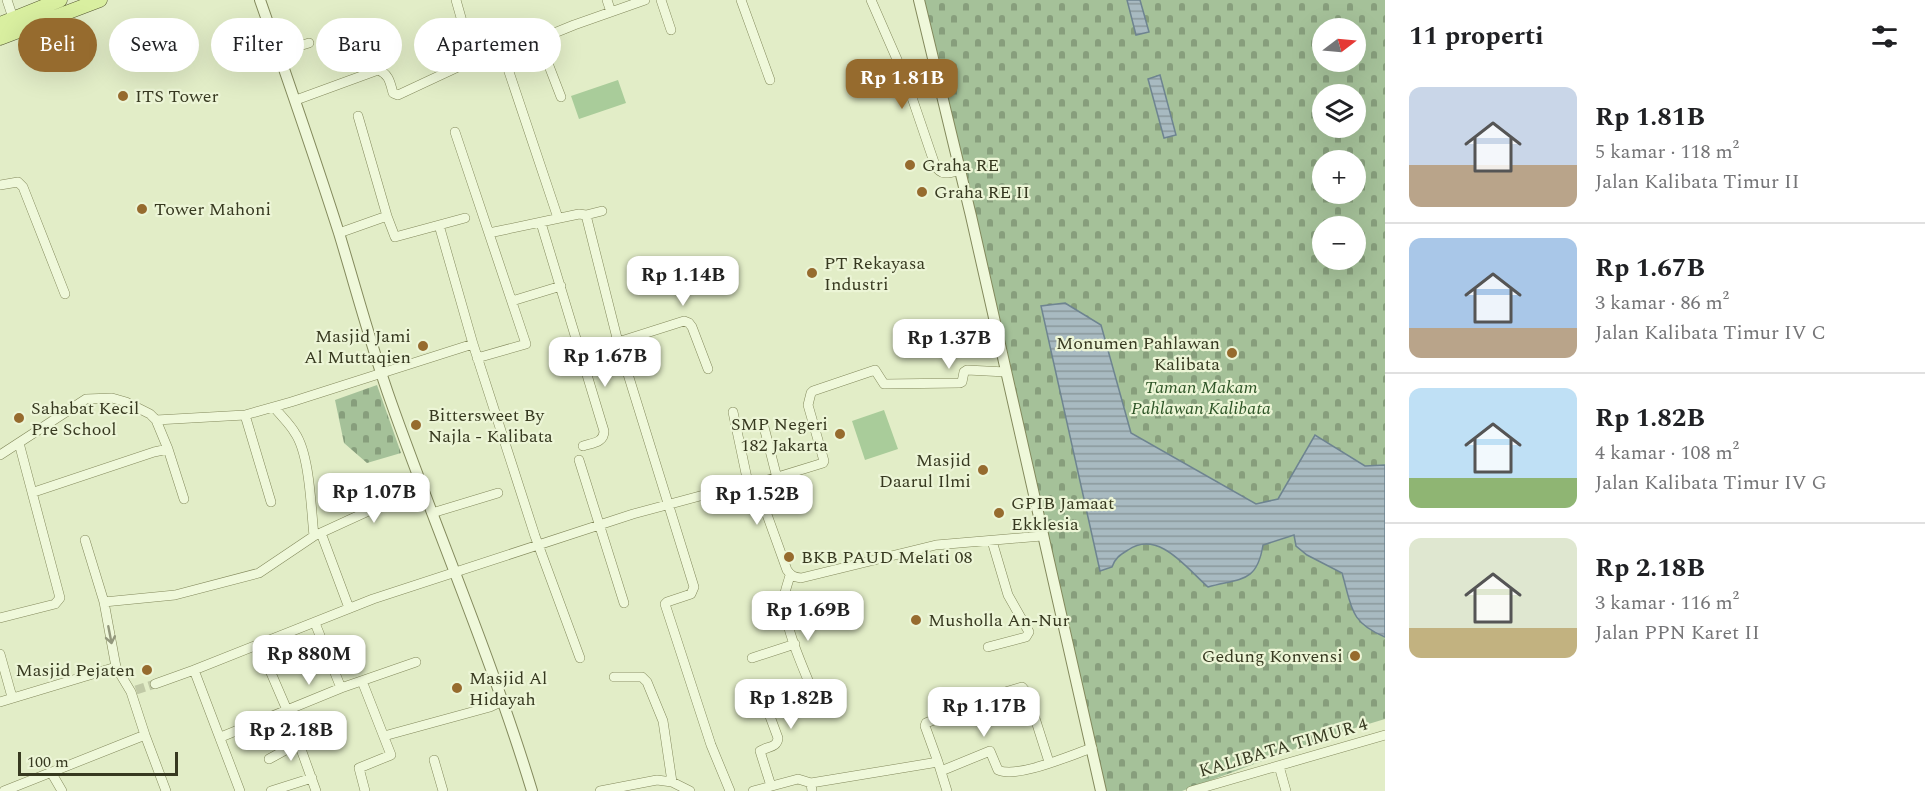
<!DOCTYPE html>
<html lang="id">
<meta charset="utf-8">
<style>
:root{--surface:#fff;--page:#f2f2f2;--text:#202124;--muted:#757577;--line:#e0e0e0;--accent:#966b2e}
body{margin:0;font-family:Spectral,serif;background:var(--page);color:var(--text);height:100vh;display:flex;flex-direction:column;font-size:22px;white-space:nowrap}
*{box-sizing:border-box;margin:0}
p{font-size:20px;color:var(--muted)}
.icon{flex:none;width:33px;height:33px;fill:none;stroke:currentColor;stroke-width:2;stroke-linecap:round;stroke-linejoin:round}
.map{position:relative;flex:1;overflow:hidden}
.drawer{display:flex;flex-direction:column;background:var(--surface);width:540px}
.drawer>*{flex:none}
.banner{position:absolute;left:18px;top:18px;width:570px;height:54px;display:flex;gap:12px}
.needle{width:39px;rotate:74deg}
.controls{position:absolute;left:1312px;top:18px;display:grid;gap:12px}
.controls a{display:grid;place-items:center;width:54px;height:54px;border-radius:50%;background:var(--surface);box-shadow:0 6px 24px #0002;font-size:30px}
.scale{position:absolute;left:18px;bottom:15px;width:160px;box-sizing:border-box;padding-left:6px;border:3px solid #373920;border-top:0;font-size:16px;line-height:21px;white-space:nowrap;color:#373920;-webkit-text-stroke:4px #ecf5d6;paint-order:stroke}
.price{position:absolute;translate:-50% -51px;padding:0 14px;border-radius:12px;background:#fff;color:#222;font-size:20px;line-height:39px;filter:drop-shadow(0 2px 3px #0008)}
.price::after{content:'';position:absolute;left:50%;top:36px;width:18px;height:14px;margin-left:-9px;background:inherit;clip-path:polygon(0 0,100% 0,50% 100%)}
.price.active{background:var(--accent);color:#fff}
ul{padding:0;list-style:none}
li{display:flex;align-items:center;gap:18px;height:150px;padding:0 24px}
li+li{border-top:2px solid var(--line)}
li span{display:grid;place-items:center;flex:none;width:168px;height:120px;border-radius:12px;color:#555}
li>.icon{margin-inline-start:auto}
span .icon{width:72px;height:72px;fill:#fffc;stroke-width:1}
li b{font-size:26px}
h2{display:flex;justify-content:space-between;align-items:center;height:72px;padding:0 24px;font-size:26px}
.chip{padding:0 21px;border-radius:27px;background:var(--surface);box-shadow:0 6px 24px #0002;font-size:21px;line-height:54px}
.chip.active{background:var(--accent);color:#fff}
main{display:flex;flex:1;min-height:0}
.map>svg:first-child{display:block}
.cemetery{fill:url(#cemetery-stones);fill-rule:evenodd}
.green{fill:#a9cc9a}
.water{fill:url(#water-rules);stroke:#6e8490;stroke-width:1.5}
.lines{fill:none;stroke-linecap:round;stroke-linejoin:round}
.minor-tunnel{stroke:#c0c9a6;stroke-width:9;stroke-dasharray:9 4.5;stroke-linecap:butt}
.minor-casing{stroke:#83895c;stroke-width:10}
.tertiary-casing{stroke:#83895c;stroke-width:12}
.primary-casing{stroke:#545730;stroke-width:15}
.minor{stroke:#eff8da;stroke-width:9}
.tertiary{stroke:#eff8da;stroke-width:10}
.primary{stroke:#d9efa0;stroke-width:14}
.oneway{stroke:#93987d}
.poi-dot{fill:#966b2e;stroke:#ecf5d6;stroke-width:2}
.labels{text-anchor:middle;stroke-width:4.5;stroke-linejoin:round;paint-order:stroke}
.poi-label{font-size:18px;fill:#373920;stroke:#ecf5d6;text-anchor:start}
.park-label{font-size:18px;font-style:italic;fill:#2e5527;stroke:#ecf5d6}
.street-label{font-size:18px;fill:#373920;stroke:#ecf5d6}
</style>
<main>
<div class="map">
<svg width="1385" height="791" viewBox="0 0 1385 791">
<defs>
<pattern id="cemetery-stones" width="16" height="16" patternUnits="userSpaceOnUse" patternTransform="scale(1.5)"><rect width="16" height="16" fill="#a5c199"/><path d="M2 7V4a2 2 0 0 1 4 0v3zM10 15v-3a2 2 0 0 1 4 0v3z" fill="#879e7c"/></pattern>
<pattern id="water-rules" width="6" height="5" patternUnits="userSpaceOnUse" patternTransform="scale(1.5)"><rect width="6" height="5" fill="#a8bac1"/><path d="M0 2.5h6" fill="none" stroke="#8a989c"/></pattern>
</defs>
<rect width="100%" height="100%" fill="#e2edc7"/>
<path class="cemetery" d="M919,0H1385V719L1332,735L1182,791H1101ZM1323,28H1356V62H1323ZM1323,94H1356V128H1323ZM1323,160H1356V194H1323ZM1323,226H1356V260H1323Z
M377,385L401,453L367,463L344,443L335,400Z"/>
<path class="green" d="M618,80L626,103L579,119L571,96Z
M884,410L898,449L865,460L852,421Z"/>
<path class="water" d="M1127,0H1140L1149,32L1136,35Z
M1160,75L1176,135L1164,138L1148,79Z
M1065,303L1101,325L1131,433L1256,504L1278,499L1315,435L1365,466L1385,465V637C1349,622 1352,607 1342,573L1307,555L1296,546L1294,535L1263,545C1257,583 1241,578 1208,587C1187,569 1159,529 1128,550C1120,555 1115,558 1112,567L1100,571L1041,306Z"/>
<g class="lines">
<path class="minor-tunnel" d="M136,690L155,684"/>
<g class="minor-casing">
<path id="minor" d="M7,0L13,18
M456,0L473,60L503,54L574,25L645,0
M607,0L611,12
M661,0L671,30
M741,0L770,80
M871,0L906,80L935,165C941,177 950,173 960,170
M539,40L561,97
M279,52L309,43
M503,54L558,218
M296,100L378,70C389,74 390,82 393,93L398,95L473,60
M358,116L387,216L395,237L465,218
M455,132L526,344L477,358
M0,185L18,182L23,187L65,294
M586,215L602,211
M541,223L604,431C604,443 592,443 583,446
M439,225L473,344L535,536L580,658
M339,233L387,216
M489,233L579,214L586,215L618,342L694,587L691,594L667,602L665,604L711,745L730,791
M512,301L561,286
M618,342L684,321L689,323L692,327L708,369
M274,407C281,416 290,424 295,433C310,455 311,509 314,536
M733,412L748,483
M245,415L271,502
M763,423L777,478
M168,449L184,499
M0,455L86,399L112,398L126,402L150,414L156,420L245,415L291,402L473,344
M579,460L624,603
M755,484L823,463L824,461L808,405L811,393L813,391L875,370L884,384L960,383L962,382L964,372L967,370L1006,372
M34,492L154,452L168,449L156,420
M432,513L498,493
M321,533L349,608
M790,575C788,584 783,594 784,603C787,636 807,676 819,707
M104,602L175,595L259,573L314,536L423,486
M0,618L55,604L60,598L19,443
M315,623L341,688
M259,645L287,710L316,791
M988,647L1026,637L1029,632L1008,595L992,541
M0,654L12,697
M752,658L795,644
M194,670L240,791
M614,677H642L647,682L663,721L672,782
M362,681L391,755L359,768L365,791
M155,684L194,670L373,599L633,514L748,483L755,484L757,487L787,570C791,576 794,577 801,578L936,545L1042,536
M761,692L778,738C777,748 768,746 760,751L771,786
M0,702L116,667
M145,735L166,791
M384,736L490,707L503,701
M221,737L341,688L416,662
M269,759L300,742
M434,760L443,791
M938,762L925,726L926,723L995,695L1022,687L1027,693L1049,762
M1279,766L1286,791
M941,771L990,751L998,770C1017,779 1071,755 1092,748
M51,772L62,791
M811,783L938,762L947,791
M4,791L145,735L131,692L116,667L104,602L85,540
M271,791L312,778
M600,791L657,780L672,782L690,791
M753,791L798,779L811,783L812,791
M1191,791L1385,735"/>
</g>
<g class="tertiary-casing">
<path id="tertiary" d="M260,0C287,77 314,155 339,233C356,289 371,346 391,402C437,532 492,659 532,791
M919,0L971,216L1101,791"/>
</g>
<g class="primary-casing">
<path id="primary" d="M0,24L60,0
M0,38L100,0"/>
</g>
<use href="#minor" class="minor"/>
<use href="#tertiary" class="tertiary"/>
<use href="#primary" class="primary"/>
</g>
<defs><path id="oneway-shaft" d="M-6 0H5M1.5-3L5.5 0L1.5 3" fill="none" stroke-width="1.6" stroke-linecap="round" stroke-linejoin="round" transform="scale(1.5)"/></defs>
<use class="oneway" href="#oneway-shaft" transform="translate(110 635) rotate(79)"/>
<g class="poi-dot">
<circle cx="123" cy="96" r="6"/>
<circle cx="910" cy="165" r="6"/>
<circle cx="922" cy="192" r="6"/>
<circle cx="142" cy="209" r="6"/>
<circle cx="812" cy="273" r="6"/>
<circle cx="423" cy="346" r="6"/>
<circle cx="1232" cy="353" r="6"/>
<circle cx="19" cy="418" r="6"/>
<circle cx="416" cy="425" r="6"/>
<circle cx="840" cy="434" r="6"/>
<circle cx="983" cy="470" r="6"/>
<circle cx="999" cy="513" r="6"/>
<circle cx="789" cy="557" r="6"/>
<circle cx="916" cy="620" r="6"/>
<circle cx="1355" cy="656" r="6"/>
<circle cx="147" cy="670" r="6"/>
<circle cx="457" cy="688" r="6"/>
</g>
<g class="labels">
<g class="poi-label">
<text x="135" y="102">ITS Tower</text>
<text x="922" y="171">Graha RE</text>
<text x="934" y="198">Graha RE II</text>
<text x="154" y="215">Tower Mahoni</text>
<text x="824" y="269">PT Rekayasa<tspan x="824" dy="21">Industri</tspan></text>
<text x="411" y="342" text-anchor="end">Masjid Jami<tspan x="411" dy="21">Al Muttaqien</tspan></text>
<text x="1220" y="349" text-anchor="end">Monumen Pahlawan<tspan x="1220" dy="21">Kalibata</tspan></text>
<text x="31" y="414">Sahabat Kecil<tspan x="31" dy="21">Pre School</tspan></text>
<text x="428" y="421">Bittersweet By<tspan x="428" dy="21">Najla - Kalibata</tspan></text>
<text x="828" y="430" text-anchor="end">SMP Negeri<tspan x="828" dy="21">182 Jakarta</tspan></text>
<text x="971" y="466" text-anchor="end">Masjid<tspan x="971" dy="21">Daarul Ilmi</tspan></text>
<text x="1011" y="509">GPIB Jamaat<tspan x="1011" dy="21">Ekklesia</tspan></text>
<text x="801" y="563">BKB PAUD Melati 08</text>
<text x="928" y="626">Musholla An-Nur</text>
<text x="1343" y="662" text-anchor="end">Gedung Konvensi</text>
<text x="135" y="676" text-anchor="end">Masjid Pejaten</text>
<text x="469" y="684">Masjid Al<tspan x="469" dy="21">Hidayah</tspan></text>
</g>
<g class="park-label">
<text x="1201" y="393">Taman Makam<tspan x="1201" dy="21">Pahlawan Kalibata</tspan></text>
</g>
<g class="street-label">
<text transform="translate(1283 747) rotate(-16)" y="6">KALIBATA TIMUR 4</text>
</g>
</g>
</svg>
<div class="controls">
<a><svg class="needle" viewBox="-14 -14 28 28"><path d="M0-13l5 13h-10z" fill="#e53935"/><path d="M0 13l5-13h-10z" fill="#757577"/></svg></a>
<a><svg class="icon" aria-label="layers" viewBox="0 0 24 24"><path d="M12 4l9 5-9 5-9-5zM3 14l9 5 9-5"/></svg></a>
<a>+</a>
<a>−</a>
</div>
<div class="scale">100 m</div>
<b class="price active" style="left:902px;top:110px">Rp 1.81B</b>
<b class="price" style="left:683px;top:307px">Rp 1.14B</b>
<b class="price" style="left:949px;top:370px">Rp 1.37B</b>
<b class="price" style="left:605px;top:388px">Rp 1.67B</b>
<b class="price" style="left:374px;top:524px">Rp 1.07B</b>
<b class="price" style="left:757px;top:526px">Rp 1.52B</b>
<b class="price" style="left:808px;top:642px">Rp 1.69B</b>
<b class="price" style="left:309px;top:686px">Rp 880M</b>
<b class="price" style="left:791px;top:730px">Rp 1.82B</b>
<b class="price" style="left:984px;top:738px">Rp 1.17B</b>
<b class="price" style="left:291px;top:762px">Rp 2.18B</b>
<div class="banner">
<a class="chip active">Beli</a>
<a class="chip">Sewa</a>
<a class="chip">Filter</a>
<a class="chip">Baru</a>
<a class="chip">Apartemen</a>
</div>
</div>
<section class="drawer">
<h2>11 properti<svg class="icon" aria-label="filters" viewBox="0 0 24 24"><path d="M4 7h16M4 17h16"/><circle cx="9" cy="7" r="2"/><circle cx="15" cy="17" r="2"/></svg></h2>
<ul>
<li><span style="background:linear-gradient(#c9d6e8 65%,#b9a48a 0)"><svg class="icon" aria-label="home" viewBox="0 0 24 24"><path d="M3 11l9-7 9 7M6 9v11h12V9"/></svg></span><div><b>Rp 1.81B</b><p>5 kamar · 118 m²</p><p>Jalan Kalibata Timur II</p></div></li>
<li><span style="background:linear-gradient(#a9c7e8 75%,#b9a48a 0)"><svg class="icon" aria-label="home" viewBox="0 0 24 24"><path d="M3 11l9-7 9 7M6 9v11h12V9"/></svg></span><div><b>Rp 1.67B</b><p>3 kamar · 86 m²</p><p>Jalan Kalibata Timur IV C</p></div></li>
<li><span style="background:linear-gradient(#bfe0f5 75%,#8fb573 0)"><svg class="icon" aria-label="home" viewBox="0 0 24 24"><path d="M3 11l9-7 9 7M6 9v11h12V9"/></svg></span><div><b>Rp 1.82B</b><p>4 kamar · 108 m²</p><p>Jalan Kalibata Timur IV G</p></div></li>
<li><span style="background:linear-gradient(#dfe7d0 75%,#c2b280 0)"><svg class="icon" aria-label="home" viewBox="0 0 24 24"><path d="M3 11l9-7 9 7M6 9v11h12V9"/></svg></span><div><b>Rp 2.18B</b><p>3 kamar · 116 m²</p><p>Jalan PPN Karet II</p></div></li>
</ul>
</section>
</main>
